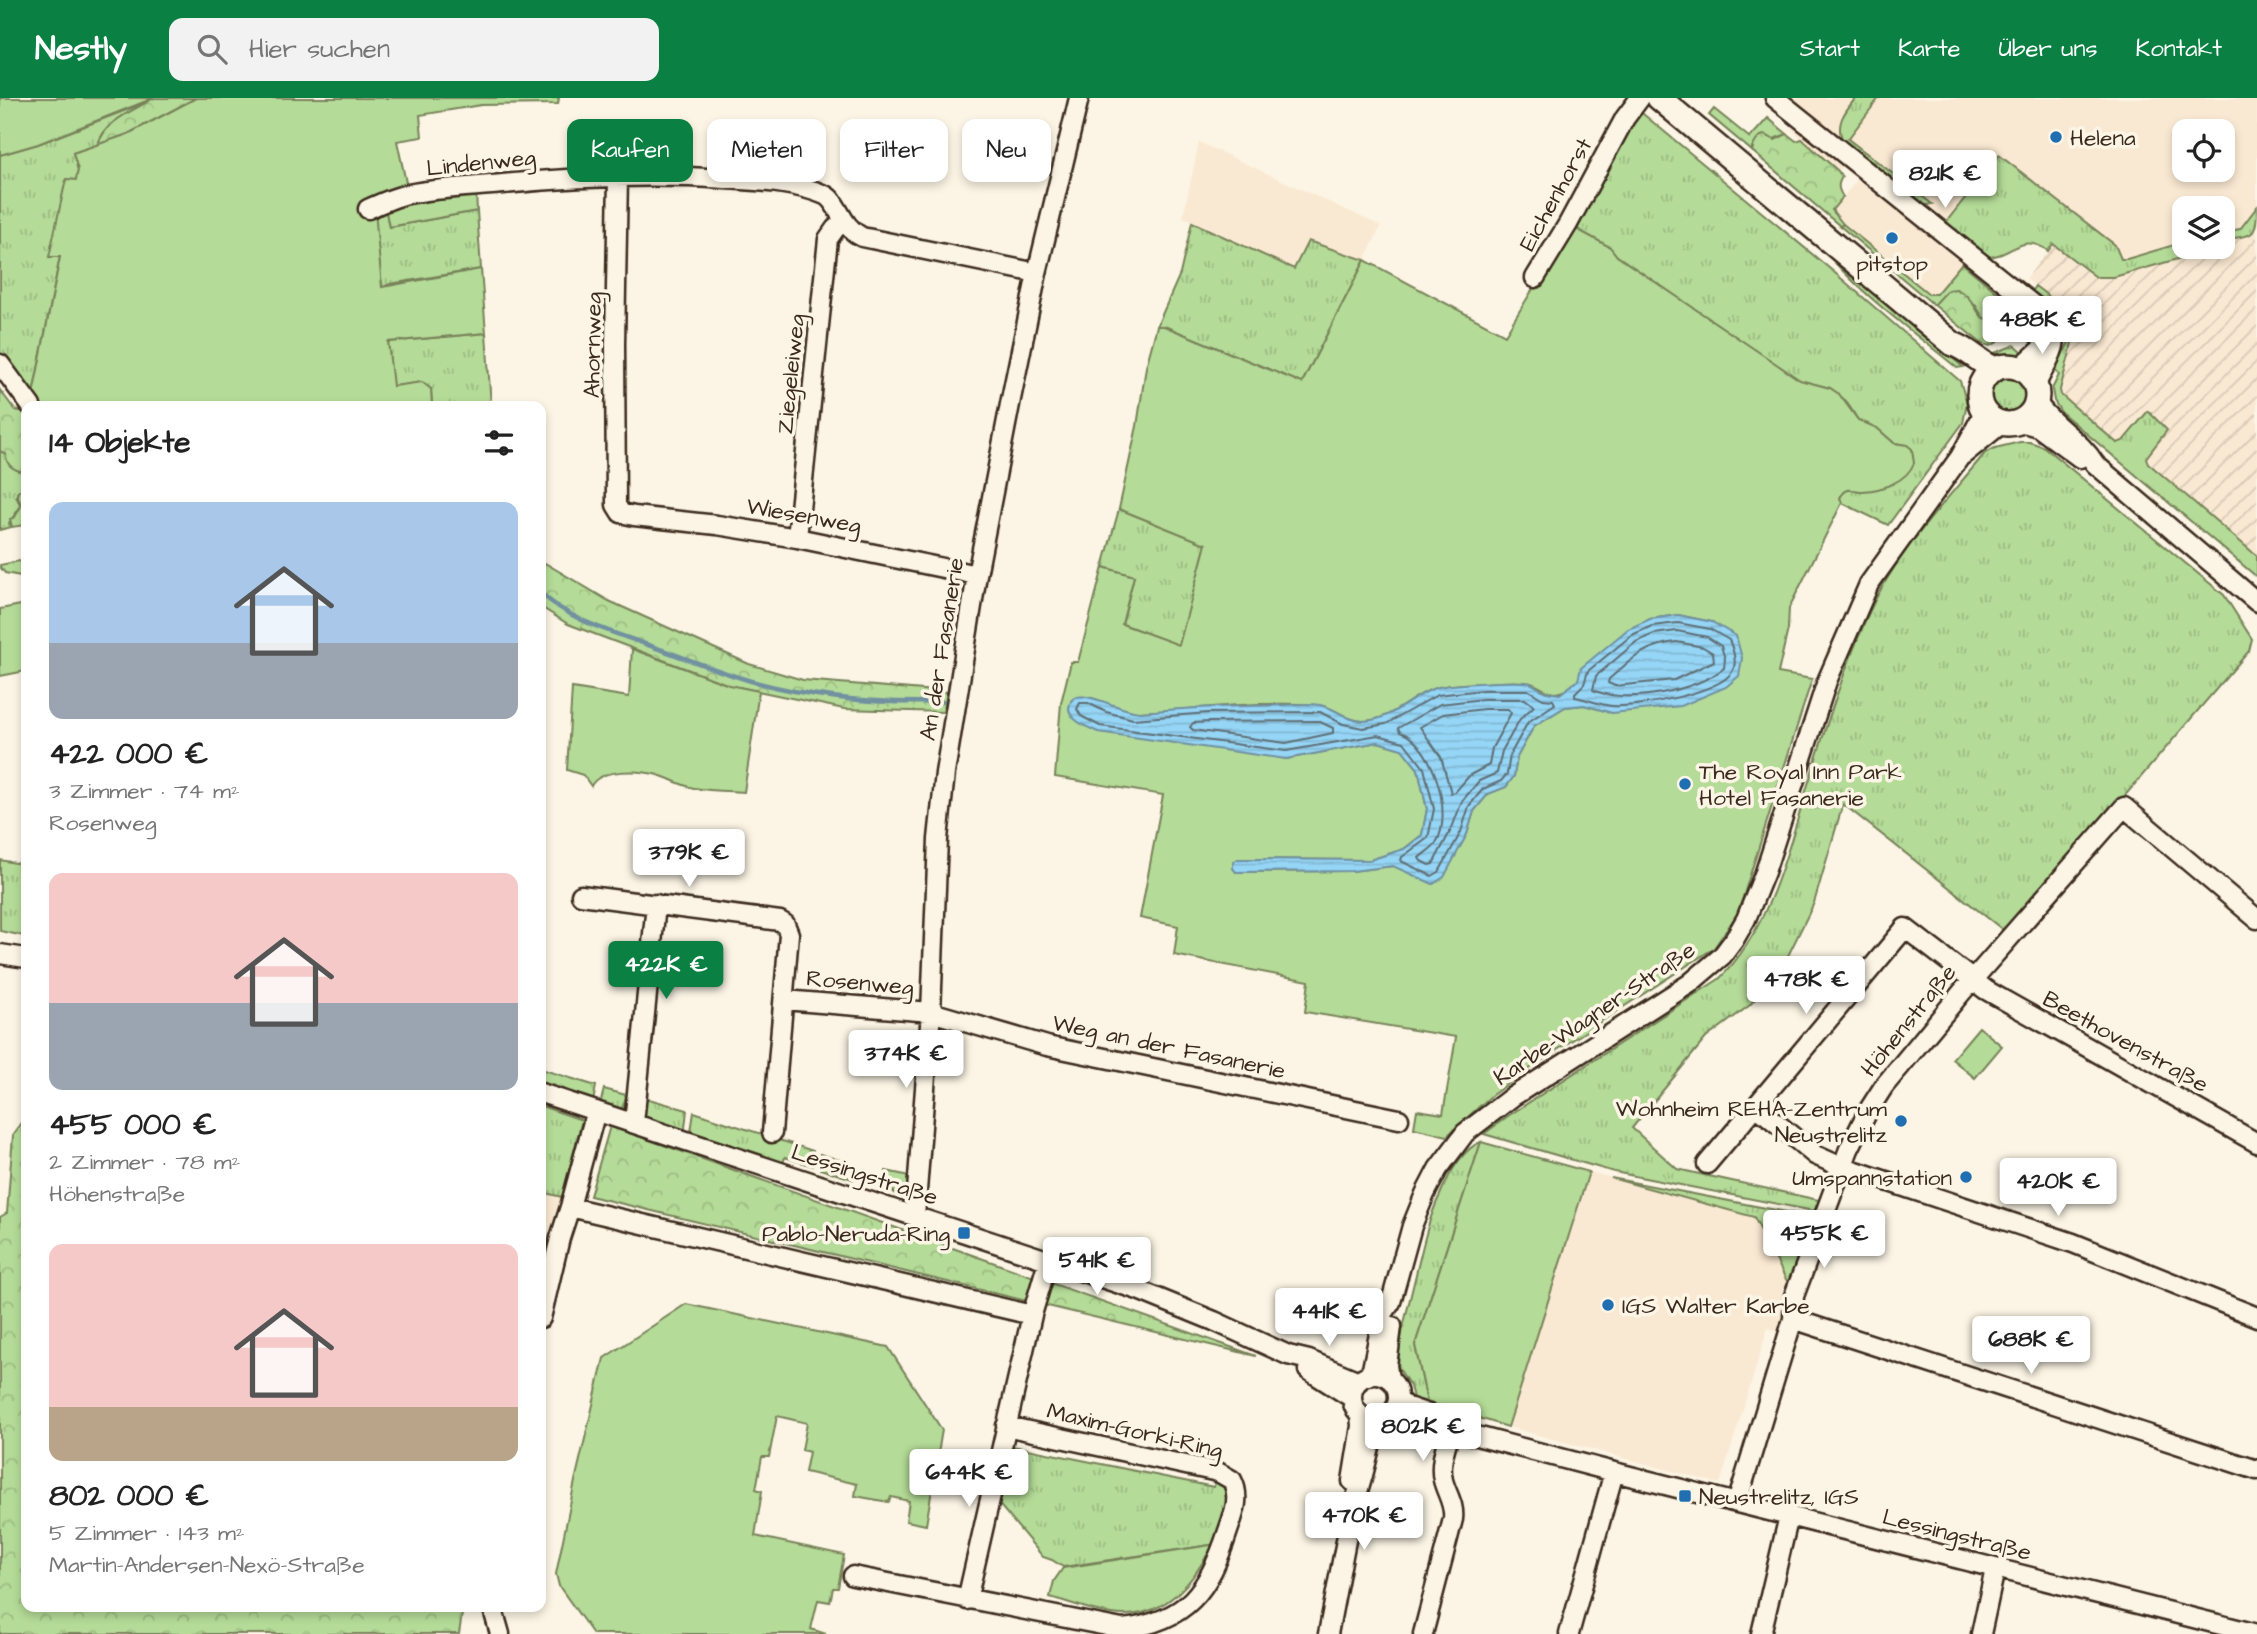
<!DOCTYPE html>
<html lang="de">
<meta charset="utf-8">
<style>
:root{--surface:#fff;--page:#f2f2f2;--text:#222;--muted:#767676;--accent:#0b8043}
body{margin:0;font-family:"Architects Daughter",sans-serif;background:var(--page);color:var(--text);height:100vh;display:flex;flex-direction:column;font-size:26px;white-space:nowrap}
*{box-sizing:border-box;margin:0}
p{font-size:23px;color:var(--muted)}
.icon{flex:none;width:38px;height:38px;fill:none;stroke:currentColor;stroke-width:2;stroke-linecap:round;stroke-linejoin:round}
.map{position:relative;flex:1;overflow:hidden}
.details{position:absolute;left:21px;top:303px;width:525px;height:1211px;display:flex;flex-direction:column;background:var(--surface);border-radius:14px;box-shadow:0 4px 10px #0003}
.details>*{flex:none}
.top-card{position:absolute;left:567px;top:21px;width:665px;height:63px;display:flex;gap:14px}
.fabs{position:absolute;left:2172px;top:21px;display:grid;gap:14px}
.fabs a{display:grid;place-items:center;width:63px;height:63px;border-radius:14px;background:var(--surface);box-shadow:0 4px 10px #0003;font-size:35px}
.price{position:absolute;translate:-50% -60px;padding:0 16px;border-radius:7px;background:#fff;color:#222;font-size:23px;line-height:46px;filter:drop-shadow(0 2px 4px #0008)}
.price::after{content:'';position:absolute;left:50%;top:42px;width:21px;height:16px;margin-left:-10px;background:inherit;clip-path:polygon(0 0,100% 0,50% 100%)}
.price.on{background:var(--accent);color:#fff}
ul{padding:0;list-style:none}
li{display:grid;align-content:center;gap:14px;height:371px;padding:0 28px}
li span{display:grid;place-items:center;height:217px;border-radius:14px;color:#555}
li>.icon{margin-inline-start:auto}
span .icon{width:126px;height:126px;fill:#fffc;stroke-width:1}
li b{font-size:30px}
h2{display:flex;justify-content:space-between;align-items:center;height:84px;padding:0 28px;font-size:30px}
.pill{padding:0 24px;border-radius:14px;background:var(--surface);box-shadow:0 4px 10px #0003;font-size:24px;line-height:63px}
.pill.on{background:var(--accent);color:#fff}
header{display:flex;align-items:center;gap:42px;box-sizing:border-box;height:98px;padding:0 35px;background:var(--accent);color:#fff}
header strong{font-size:33px}
nav{display:flex;gap:38px;margin-inline-start:auto;font-size:24px}
.search{width:490px;height:63px;background:var(--page);display:flex;align-items:center;gap:18px;box-sizing:border-box;padding:0 24px;border-radius:14px;color:var(--muted);font-size:26px}
.map>svg:first-child{display:block}
.built{fill:#fae9d2;fill-rule:evenodd}
.industrial{fill:url(#industrial-furrows)}
.grass{fill:url(#grass-tufts);stroke:#78825a;stroke-width:2}
.forest{fill:url(#forest-crowns);stroke:#78825a;stroke-width:2}
.green{fill:#b4db97;stroke:#78825a;stroke-width:2;fill-rule:evenodd}
.water{fill:url(#water-rules);stroke:#7191a0;stroke-width:2}
.lines{fill:none;stroke-linecap:round;stroke-linejoin:round}
.shore{stroke:#5f6e74;stroke-width:2}
.stream{stroke:#7191a0;stroke-width:4.5}
.minor-casing{stroke:#3b2a1e;stroke-width:23}
.major-casing{stroke:#3b2a1e;stroke-width:28}
.minor{stroke:#fcf5e5;stroke-width:18}
.major{stroke:#fcf5e5;stroke-width:23}
.poi-dot{fill:#1f6fb2;stroke:#fcf5e5;stroke-width:2.5}
.labels{text-anchor:middle;stroke-width:7;stroke-linejoin:round;paint-order:stroke}
.poi-label{font-size:23px;fill:#3b2a1e;stroke:#fcf5e5;text-anchor:start}
.street-label{font-size:23px;fill:#3b2a1e;stroke:#fcf5e5}
</style>
<header>
<strong>Nestly</strong>
<div class="search"><svg class="icon" aria-label="search" viewBox="0 0 24 24"><circle cx="10" cy="10" r="6"/><path d="M15 15l6 6"/></svg>Hier suchen</div>
<nav><a>Start</a><a>Karte</a><a>Über uns</a><a>Kontakt</a></nav>
</header>
<div class="map">
<svg width="2257" height="1536" viewBox="0 0 2257 1536">
<defs>
<pattern id="industrial-furrows" width="10" height="10" patternUnits="userSpaceOnUse" patternTransform="scale(1.75)"><rect width="10" height="10" fill="#fae9d2"/><path d="M-1 1l2-2M0 10L10 0M9 11l2-2" fill="none" stroke="#d7c8b4"/></pattern>
<pattern id="grass-tufts" width="24" height="20" patternUnits="userSpaceOnUse" patternTransform="scale(1.75)"><rect width="24" height="20" fill="#b4db97"/><path d="M3 7l-1-3M5 7V3M7 7l1-3M15 17l-1-3M17 17v-4M19 17l1-3" fill="none" stroke="#9cbc82"/></pattern>
<pattern id="forest-crowns" width="20" height="18" patternUnits="userSpaceOnUse" patternTransform="scale(1.75)"><rect width="20" height="18" fill="#b4db97"/><path d="M2 6a3 3 0 1 1 6 0M12 15a3 3 0 1 1 6 0" fill="none" stroke="#9cbc82"/></pattern>
<pattern id="water-rules" width="6" height="5" patternUnits="userSpaceOnUse" patternTransform="scale(1.75)"><rect width="6" height="5" fill="#95d5f6"/><path d="M0 2.5h6" fill="none" stroke="#81b7d2"/></pattern>
</defs>
<rect width="100%" height="100%" fill="#fcf5e5"/>
<filter id="ink" filterUnits="userSpaceOnUse"><feTurbulence type="fractalNoise" baseFrequency=".0143" numOctaves="2"/><feDisplacementMap in="SourceGraphic" scale="14" xChannelSelector="R" yChannelSelector="G"/><feConvolveMatrix kernelMatrix="1 2 1 2 8 2 1 2 1" color-interpolation-filters="sRGB"/></filter>
<g filter="url(#ink)">
<path class="built" d="M1761,0H2257V109L2240,131L2223,134L2222,110H2184V144L2127,161H2121L2115,147L1999,57L1933,141L1962,165L1935,196H1929L1843,126L1832,112L1857,82L1842,69L1838,73L1791,31L1794,27ZM2184,33H2222V72H2184Z
M1199,44L1381,128L1365,162L1308,143L1295,171L1183,119Z
M1481,1044L1754,1119L1791,1191L1782,1234L1768,1230L1720,1386L1508,1329L1427,1304Z
M541,1094L562,1099L541,1185Z"/>
<path class="industrial" d="M2257,128V458L2148,365L2146,360L2149,354L2167,332L2148,313L2123,344L2117,345L2061,297L2074,236L2059,206L2026,181L2053,146L2096,179L2206,153L2213,149H2222L2223,142L2233,139L2243,140L2250,137Z"/>
<path class="grass" d="M1856,0H1879L1848,41L1932,106L1921,108L1844,45C1834,27 1844,14 1856,0Z
M147,4C128,16 104,24 98,47L73,55L78,72L76,82L66,81L50,159L60,158L32,302L0,258V57L38,46Z
M1637,11L1835,175L1960,283L1967,305L1963,325L1888,427L1842,405L1840,400C1845,390 1851,391 1860,393L1907,347L1894,345L1877,330L1858,322L1846,303L1830,290L1800,283L1617,158L1609,149L1571,128Z
M1714,11L1750,40L1768,20L1787,36L1752,49V53L1709,17Z
M1999,57L2115,147L2121,161H2127L2184,144V149H2213L2206,153L2114,179H2096L2053,146L2048,153C2021,133 2012,159 1987,159L1951,132L1947,123Z
M385,108L389,129L477,113L481,171L390,186L382,190L375,121V113Z
M2257,109C2257,146 2249,134 2223,143V134L2240,131Z
M1192,124L1294,171L1308,143L1365,162L1302,285L1164,228H1157L1180,176Z
M1843,126L1929,196H1936L1962,165L2011,206L2014,215L2002,240L1996,245L2000,240L1996,223L1983,220L1975,206L1943,199L1934,207L1840,128Z
M1824,152L1963,269L1957,270C1912,233 1861,197 1824,152Z
M2035,188C2087,226 2074,235 2060,292L2061,297L2117,345L2123,343L2148,313L2167,332L2146,360L2148,365L2257,458V479L2061,314L2054,303L2052,291L2059,277L2053,270C2058,263 2065,254 2068,246C2077,221 2047,206 2031,194Z
M2028,210C2039,221 2044,235 2037,250L2017,232Z
M486,235L491,308H432L431,291L392,288L388,244Z
M2015,247L2028,258C2014,265 2003,267 1989,257Z
M1991 297a18 18 0 1 1 36 0a18 18 0 1 1-36 0Z
M2020,344H2030L2044,349L2224,497L2252,541L2249,553L2007,835L1843,706L1814,805L1784,866L1750,907L1706,940L1632,1030L1677,1071L1823,1103L1819,1114L1614,1074L1484,1036L1508,1018L1719,881C1771,831 1789,747 1810,680C1827,625 1844,571 1867,519C1893,458 1943,407 1985,355L1995,350Z
M0,353L6,356L18,373L26,374V391H24L16,398L21,408L9,425L12,429L0,432Z
M1119,411L1206,446L1180,548L1122,526L1134,478L1103,469Z
M19,463L26,467V479L5,475L0,469V467Z
M0,762L26,767L24,838L0,833Z
M541,971L596,988L593,1004L541,991Z
M604,991L626,997L624,1007L620,1014L600,1007Z
M642,999L687,1012L684,1039L646,1021Z
M541,1008L582,1022L562,1099L541,1094Z
M694,1014L813,1053V1068L785,1059L781,1071L690,1040Z
M1481,1044L1415,1247L1427,1304L1413,1300L1410,1288L1398,1269C1399,1237 1410,1203 1417,1172C1423,1148 1428,1122 1439,1099C1447,1080 1462,1051 1481,1044Z
M820,1056L852,1066L853,1081L820,1071Z
M886,1073L905,1077L909,1081L908,1092L905,1100C893,1098 884,1084 886,1073Z
M1611,1080L1817,1120L1791,1191L1754,1119Z
M1003,1346L1214,1389L1216,1379L1222,1381C1233,1403 1223,1424 1217,1446L1063,1469L1052,1462L1043,1459L992,1398Z"/>
<path class="forest" d="M154,0H196L128,36L98,47C105,22 133,13 154,0Z
M1787,36L1796,43L1802,41L1838,73L1842,79C1837,87 1838,91 1843,99L1832,112L1843,126L1840,128L1752,53C1753,47 1759,34 1767,38C1770,39 1772,41 1775,42Z
M1956,191C1975,201 1971,207 1983,220L1999,225L2001,233L1996,245L1990,248L1981,245L1934,207L1948,192Z
M0,292L15,312L26,314V374C15,373 6,368 6,356L0,353Z
M26,391V427L12,429L10,421L15,419L21,408L17,395L20,392Z
M545,465L609,503L749,566L803,582L947,594L943,614L844,611L729,587L568,526L541,509V470Z
M26,1019V1508L463,1509L459,1536H0V1119L7,1115L13,1037Z
M610,1028L1256,1258L590,1098Z"/>
<path class="green" d="M0,0H154L38,46L0,57Z
M196,0H559L558,6L481,7L420,17L422,39L397,43L407,89L476,94L477,113L389,129L385,109L375,113L382,189L481,171L486,235L388,244L393,288L422,284L431,291L432,308H43L32,302L60,159H49L66,81L76,82L78,72L73,55L128,36Z
M1571,128L1610,149L1617,158L1800,282L1830,290L1839,296L1858,322L1877,330L1894,345L1907,347L1912,351L1914,365C1907,383 1883,392 1863,393C1858,393 1852,391 1847,392C1842,394 1842,395 1840,400L1842,405L1789,510L1788,531L1778,575L1812,581L1738,815L1714,850L1554,954L1492,997L1447,1038L1414,1030L1417,1012L1443,1016L1456,939L1305,914L1309,883L1174,857L1178,828L1140,820L1163,697L1055,679L1061,605L1071,564H1078L1103,469L1134,478L1122,526L1179,547L1206,446L1119,411L1137,328L1146,269L1157,228H1164L1302,285L1365,162L1505,237ZM1678,517L1712,524L1612,615L1584,607L1565,609L1534,628L1517,659L1514,678L1506,689L1488,696L1474,713L1467,736L1456,755L1393,768L1352,773L1236,774L1233,770L1238,761L1370,762L1404,751L1422,737L1427,711L1418,671L1402,651L1378,644L1286,661L1072,602C1091,590 1115,615 1137,614C1197,612 1258,602 1318,607C1334,608 1346,623 1363,623C1391,623 1410,598 1435,590C1449,586 1469,586 1483,585C1495,584 1521,582 1531,585C1548,591 1550,601 1570,590L1650,521Z
M26,506V573L0,578V511Z
M632,551L729,587L759,593L744,694C728,693 711,693 694,690C680,687 671,681 658,677C640,672 600,670 591,688L583,677L567,672L572,590L629,599Z
M1979,929L2002,948L1975,980L1952,961Z
M1481,1044L1589,1074L1508,1329L1427,1304L1415,1247Z
M686,1206L888,1249L942,1332L926,1427L906,1423L909,1403L891,1399L889,1404L855,1398L857,1386L805,1374L809,1354L802,1352L807,1325L777,1318L769,1359H762L756,1391L762,1393L755,1438L844,1457L838,1490H833L830,1504L818,1502L811,1531L826,1536H593L559,1488L556,1476L575,1383L604,1260Z
M1217,1446L1213,1459L1207,1457C1189,1489 1163,1517 1124,1517C1102,1517 1072,1505 1050,1499L1054,1483L1063,1470Z"/>
<path class="water" d="M1678,517L1712,524L1736,538L1742,560L1739,578L1726,589L1681,608L1612,615L1584,607L1565,609L1534,628L1517,659L1514,678L1506,689L1488,696L1474,713L1467,736L1444,779L1433,786L1393,768L1352,773L1236,774L1233,770V764L1238,761L1370,762L1404,751L1422,737L1427,711L1418,671L1402,651L1378,644L1286,661L1098,634C1087,629 1060,619 1072,602C1081,589 1123,615 1142,614C1188,610 1234,608 1280,607C1293,607 1311,604 1323,608C1337,611 1347,623 1362,623C1390,624 1410,599 1435,590C1447,586 1519,582 1530,585C1535,587 1539,591 1544,593C1549,595 1555,595 1560,596L1578,582L1581,570L1628,531L1650,521Z"/>
<g class="lines">
<path class="shore" d="M1678,525L1710,531L1729,542C1733,551 1738,565 1732,574C1719,595 1636,610 1612,608C1601,607 1586,601 1575,599V595L1584,586L1588,573L1632,537L1652,528Z
M1677,533L1707,539L1721,548L1725,561L1724,570C1697,593 1625,607 1593,592L1596,578L1636,544L1654,536Z
M1677,544L1703,549L1713,555L1714,563L1674,582L1615,588L1608,585L1609,581C1632,561 1645,547 1677,544Z
M1483,592H1528L1543,601L1553,602L1555,606L1528,624L1510,657L1507,676L1501,683L1483,691L1469,708L1461,734L1439,774L1432,778L1401,763L1402,759L1428,740L1434,711L1424,670L1404,644L1378,637L1286,653L1100,628L1081,618L1077,611L1080,605H1088L1106,614L1133,621L1208,615L1320,614L1343,626L1363,630L1386,626L1437,597Z
M1483,601H1525L1534,608L1520,621L1502,653L1497,675L1479,683L1462,703L1452,730L1433,766L1429,767L1421,763L1419,760C1424,755 1432,751 1436,745C1454,716 1433,645 1400,634L1398,630L1440,606Z
M1484,611H1508L1511,615L1492,650L1489,667L1470,677L1455,694L1451,695L1441,659L1420,629L1443,616Z
M1318,623L1333,630V635L1286,645L1193,632L1190,629L1193,625L1208,624Z"/>
<path class="stream" d="M541,495C569,522 609,533 645,546C681,558 716,573 751,583C814,600 878,606 942,604"/>
<g class="minor-casing">
<path id="minor" d="M1775,0L2047,218C2065,248 2047,260 2036,287
M618,78L615,246L616,407L621,415L634,418L717,427L797,440L977,477
M368,111C381,105 394,99 408,96C439,90 471,89 503,86C577,79 651,76 725,81C758,83 795,84 825,97C839,104 840,128 862,139L1037,175
M1535,180L1568,126L1625,20L1640,0
M0,266L31,308
M2020,270L2042,250L2053,248
M2037,305C2053,329 2080,341 2095,366L2257,504
M2021,324L2038,329L2080,360
M1963,357L2001,326
M797,440L828,141L835,131L843,124
M581,797L780,823L785,826L789,836L772,1035
M0,856L26,860
M784,902L931,914L1047,948L1399,1021
M541,995L1138,1192L1214,1223L1288,1257L1309,1262L1359,1283
M634,1025L656,806
M2257,1045L1986,892L1905,830L1756,1008L1815,1057L1835,1066L2073,1145L2257,1219
M1707,1066L1756,1008
M570,1109L596,1013
M915,1118L931,914L938,741L945,675L977,477L1011,301L1037,175L1079,0
M541,1220L560,1140L570,1109L1032,1217
M1793,1221L2257,1372
M1308,1272L1352,1300
M1352 1299a23 23 0 1 1 46 0a23 23 0 1 1-46 0Z
M1368,1278L1372,1271L1383,1216L1391,1204L1412,1128L1425,1096L1438,1071L1465,1035L1512,999L1689,886L1722,858L1734,842L1746,821L1765,774L1827,583L1869,486L1960,359L1981,320L1983,312
M1389,1281L1387,1267L1392,1228
M1398,1301L1405,1308L1428,1316L1442,1329
M1388,1319L1423,1329H1442L1614,1374L2257,1536
M1352,1383L1361,1328L1360,1317
M1737,1405L1793,1221L1794,1198L1849,1051L1868,1013L1884,988L1962,894L2124,709L2257,821
M853,1478L1122,1531C1187,1524 1209,1492 1228,1433C1234,1416 1241,1399 1232,1382L1218,1374L1006,1328
M967,1502L1032,1217L1048,1163
M492,1508L500,1536
M1328,1536L1353,1406C1366,1379 1367,1349 1379,1322
M1423,1536L1453,1421C1455,1406 1446,1395 1443,1382C1439,1365 1446,1347 1451,1331
M1569,1536L1614,1374
M1761,1536L1789,1418
M1981,1536L1995,1471"/>
</g>
<g class="major-casing">
<path id="major" d="M1659,0L1953,246C1972,253 1979,265 1996,271
M1979 297a29 29 0 1 1 58 0a29 29 0 1 1-58 0Z"/>
</g>
<use href="#minor" class="minor"/>
<use href="#major" class="major"/>
</g>
</g>
<g class="poi-dot">
<circle cx="2056" cy="39" r="7"/>
<circle cx="1892" cy="140" r="7"/>
<circle cx="1685" cy="686" r="7"/>
<circle cx="1901" cy="1023" r="7"/>
<circle cx="1966" cy="1079" r="7"/>
<rect x="957" y="1128" width="14" height="14" rx="3.5"/>
<circle cx="1608" cy="1207" r="7"/>
<rect x="1678" y="1391" width="14" height="14" rx="3.5"/>
</g>
<g class="labels">
<g class="poi-label">
<text x="2070" y="47">Helena</text>
<text x="1892" y="173" text-anchor="middle">pitstop</text>
<text x="1699" y="681">The Royal Inn Park<tspan x="1699" dy="26">Hotel Fasanerie</tspan></text>
<text x="1887" y="1018" text-anchor="end">Wohnheim REHA-Zentrum<tspan x="1887" dy="26">Neustrelitz</tspan></text>
<text x="1952" y="1087" text-anchor="end">Umspannstation</text>
<text x="950" y="1143" text-anchor="end">Pablo-Neruda-Ring</text>
<text x="1622" y="1215">IGS Walter Karbe</text>
<text x="1699" y="1406">Neustrelitz, IGS</text>
</g>
<g class="street-label">
<text transform="translate(481 64) rotate(-6)" y="8">Lindenweg</text>
<text transform="translate(1555 96) rotate(-61)" y="8">Eichenhorst</text>
<text transform="translate(592 247) rotate(-89)" y="8">Ahornweg</text>
<text transform="translate(790 276) rotate(-84)" y="8">Ziegeleiweg</text>
<text transform="translate(804 417) rotate(10)" y="8">Wiesenweg</text>
<text transform="translate(941 551) rotate(-81)" y="8">An der Fasanerie</text>
<text transform="translate(860 884) rotate(5)" y="8">Rosenweg</text>
<text transform="translate(1594 915) rotate(-34)" y="8">Karbe-Wagner-Straße</text>
<text transform="translate(1908 922) rotate(-51)" y="8">Höhenstraße</text>
<text transform="translate(2126 943) rotate(29)" y="8">Beethovenstraße</text>
<text transform="translate(1169 948) rotate(12)" y="8">Weg an der Fasanerie</text>
<text transform="translate(865 1076) rotate(18)" y="8">Lessingstraße</text>
<text transform="translate(1135 1332) rotate(13)" y="8">Maxim-Gorki-Ring</text>
<text transform="translate(1957 1436) rotate(14)" y="8">Lessingstraße</text>
</g>
</g>
</svg>
<div class="fabs">
<a><svg class="icon" aria-label="locate" viewBox="0 0 24 24"><circle cx="12" cy="12" r="6"/><path d="M12 2v4M12 18v4M2 12h4M18 12h4"/></svg></a>
<a><svg class="icon" aria-label="layers" viewBox="0 0 24 24"><path d="M12 4l9 5-9 5-9-5zM3 14l9 5 9-5"/></svg></a>
</div>
<b class="price" style="left:1945px;top:112px">821K €</b>
<b class="price" style="left:2042px;top:258px">488K €</b>
<b class="price" style="left:689px;top:791px">379K €</b>
<b class="price on" style="left:666px;top:903px">422K €</b>
<b class="price" style="left:1806px;top:918px">478K €</b>
<b class="price" style="left:906px;top:992px">374K €</b>
<b class="price" style="left:2058px;top:1120px">420K €</b>
<b class="price" style="left:1824px;top:1172px">455K €</b>
<b class="price" style="left:1097px;top:1199px">541K €</b>
<b class="price" style="left:1329px;top:1250px">441K €</b>
<b class="price" style="left:2031px;top:1278px">688K €</b>
<b class="price" style="left:1423px;top:1365px">802K €</b>
<b class="price" style="left:969px;top:1411px">644K €</b>
<b class="price" style="left:1364px;top:1454px">470K €</b>
<div class="top-card">
<a class="pill on">Kaufen</a>
<a class="pill">Mieten</a>
<a class="pill">Filter</a>
<a class="pill">Neu</a>
</div>
<section class="details">
<h2>14 Objekte<svg class="icon" aria-label="filters" viewBox="0 0 24 24"><path d="M4 7h16M4 17h16"/><circle cx="9" cy="7" r="2"/><circle cx="15" cy="17" r="2"/></svg></h2>
<ul>
<li><span style="background:linear-gradient(#a9c7e8 65%,#9aa5b1 0)"><svg class="icon" aria-label="home" viewBox="0 0 24 24"><path d="M3 11l9-7 9 7M6 9v11h12V9"/></svg></span><div><b>422 000 €</b><p>3 Zimmer · 74 m²</p><p>Rosenweg</p></div></li>
<li><span style="background:linear-gradient(#f6c9c9 60%,#9aa5b1 0)"><svg class="icon" aria-label="home" viewBox="0 0 24 24"><path d="M3 11l9-7 9 7M6 9v11h12V9"/></svg></span><div><b>455 000 €</b><p>2 Zimmer · 78 m²</p><p>Höhenstraße</p></div></li>
<li><span style="background:linear-gradient(#f6c9c9 75%,#b9a48a 0)"><svg class="icon" aria-label="home" viewBox="0 0 24 24"><path d="M3 11l9-7 9 7M6 9v11h12V9"/></svg></span><div><b>802 000 €</b><p>5 Zimmer · 143 m²</p><p>Martin-Andersen-Nexö-Straße</p></div></li>
</ul>
</section>
</div>
